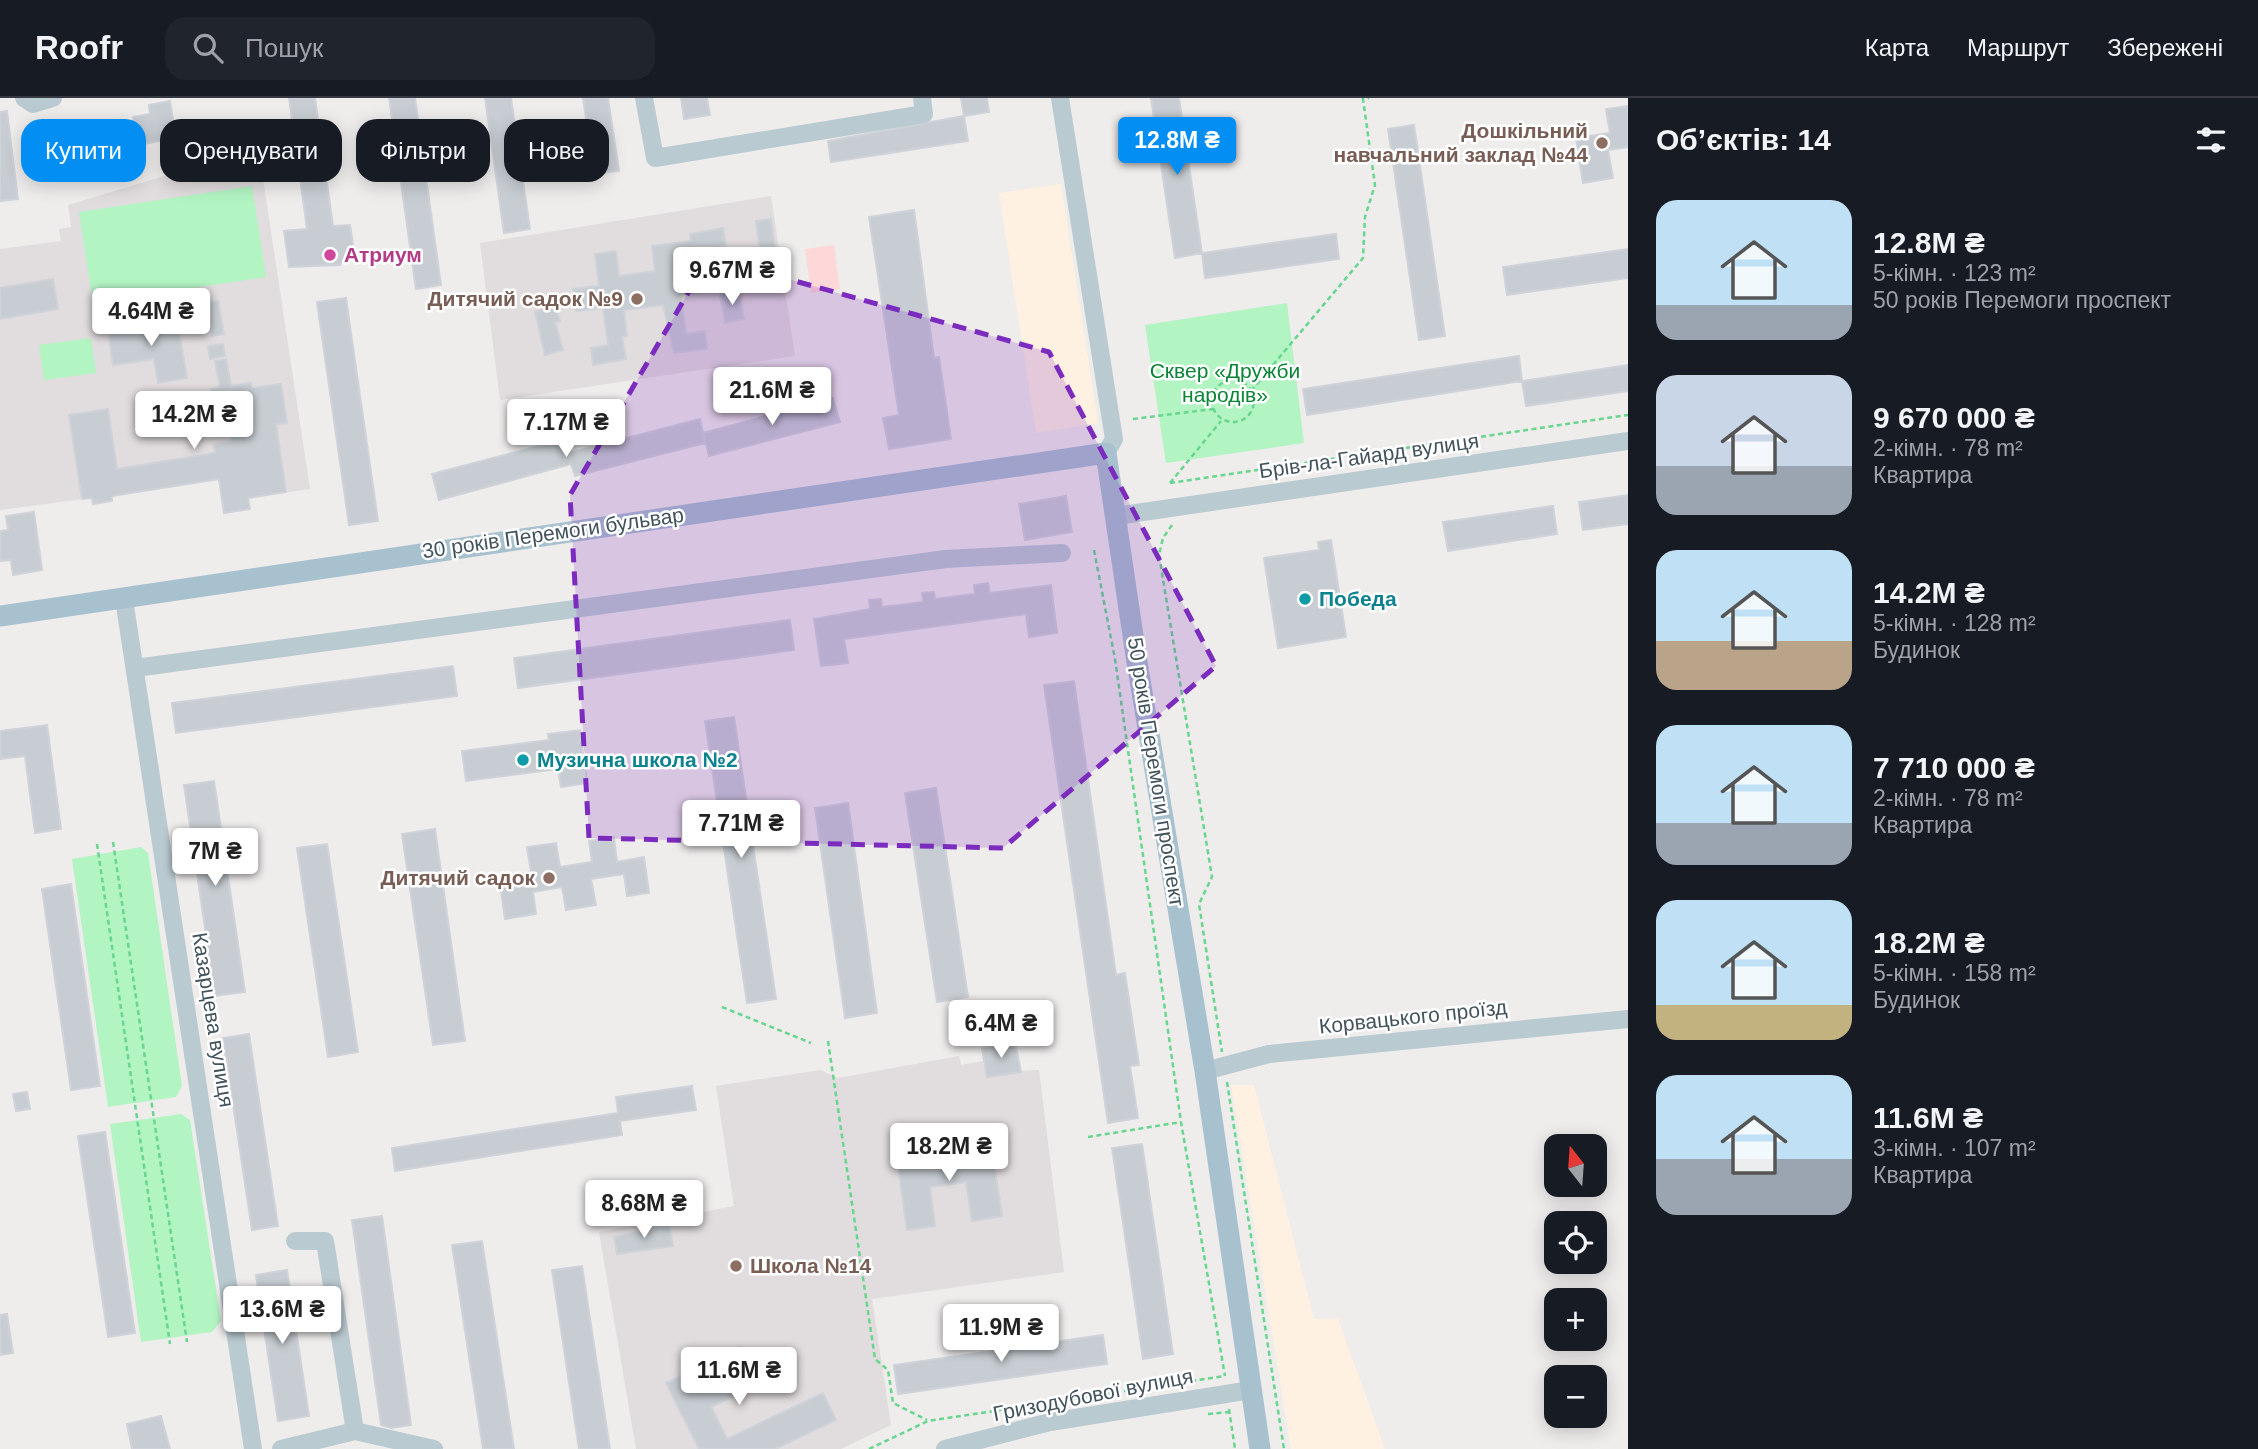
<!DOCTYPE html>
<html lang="uk">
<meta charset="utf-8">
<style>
:root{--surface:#171b24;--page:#20242c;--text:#f1f3f6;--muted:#9ea1a6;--line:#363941;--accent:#028ef3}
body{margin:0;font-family:Arial,sans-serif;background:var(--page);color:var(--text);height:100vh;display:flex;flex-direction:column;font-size:26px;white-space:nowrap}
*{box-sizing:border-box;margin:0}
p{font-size:23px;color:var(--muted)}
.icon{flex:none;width:38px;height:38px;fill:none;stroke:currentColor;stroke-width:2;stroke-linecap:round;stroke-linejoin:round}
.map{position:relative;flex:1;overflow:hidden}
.drawer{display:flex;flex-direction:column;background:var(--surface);width:630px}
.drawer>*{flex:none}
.guide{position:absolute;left:21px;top:21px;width:665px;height:63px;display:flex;gap:14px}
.needle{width:46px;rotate:343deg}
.tools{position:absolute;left:1544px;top:1036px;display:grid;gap:14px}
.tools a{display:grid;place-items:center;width:63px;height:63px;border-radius:14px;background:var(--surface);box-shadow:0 4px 18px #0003;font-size:35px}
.price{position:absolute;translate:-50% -60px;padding:0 16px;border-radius:7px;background:#fff;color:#222;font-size:23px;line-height:46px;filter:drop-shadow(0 2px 4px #0008)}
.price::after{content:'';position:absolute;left:50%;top:42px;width:21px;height:16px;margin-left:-10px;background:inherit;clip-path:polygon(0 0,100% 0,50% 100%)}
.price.active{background:var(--accent);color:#fff}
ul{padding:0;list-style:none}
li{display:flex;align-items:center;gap:21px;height:175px;padding:0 28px}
li span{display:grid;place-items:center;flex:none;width:196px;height:140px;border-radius:21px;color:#555}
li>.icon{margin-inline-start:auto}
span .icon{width:84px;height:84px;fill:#fffc;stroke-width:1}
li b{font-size:30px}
h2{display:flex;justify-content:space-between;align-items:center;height:84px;padding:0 28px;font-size:30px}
.tag{padding:0 24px;border-radius:21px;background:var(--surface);box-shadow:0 4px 18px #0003;font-size:24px;line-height:63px}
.tag.active{background:var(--accent);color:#fff}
header{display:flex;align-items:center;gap:42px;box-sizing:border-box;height:98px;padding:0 35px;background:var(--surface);border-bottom:2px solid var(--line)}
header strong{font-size:33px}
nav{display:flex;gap:38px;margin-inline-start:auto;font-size:24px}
.search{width:490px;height:63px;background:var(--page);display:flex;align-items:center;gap:18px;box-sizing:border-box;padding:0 24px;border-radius:21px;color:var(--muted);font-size:26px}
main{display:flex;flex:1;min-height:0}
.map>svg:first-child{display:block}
.commercial{fill:#fef1e1}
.education{fill:#e1dcde}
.medical{fill:#fed7d9}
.green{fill:#b3f4c3}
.building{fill:#c7cdd2;stroke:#cfd3d9;stroke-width:2}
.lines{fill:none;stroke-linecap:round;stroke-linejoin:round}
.path{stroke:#67d68f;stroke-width:2.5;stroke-dasharray:5 3.5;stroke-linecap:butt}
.minor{stroke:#bacad1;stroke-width:18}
.major{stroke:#a8c1cf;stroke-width:21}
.marked{fill:#7b2cbf;fill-opacity:0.2;stroke:#7b2cbf;stroke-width:5;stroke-dasharray:14 9;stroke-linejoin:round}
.education-dot{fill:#8d6e63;stroke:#fff;stroke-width:2.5}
.hotel-dot{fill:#d1479c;stroke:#fff;stroke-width:2.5}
.culture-dot{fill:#0f9aa8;stroke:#fff;stroke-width:2.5}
.labels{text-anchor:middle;stroke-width:5;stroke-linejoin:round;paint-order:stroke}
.education-label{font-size:21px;font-weight:bold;fill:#785e54;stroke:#fff;text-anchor:end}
.hotel-label{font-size:21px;font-weight:bold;fill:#b23c85;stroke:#fff;text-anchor:start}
.park-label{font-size:21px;fill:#0b8536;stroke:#fff}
.street-label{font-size:21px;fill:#42535c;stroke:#fff}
.culture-label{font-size:21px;font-weight:bold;fill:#0d838f;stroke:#fff;text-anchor:start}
</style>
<header>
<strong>Roofr</strong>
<div class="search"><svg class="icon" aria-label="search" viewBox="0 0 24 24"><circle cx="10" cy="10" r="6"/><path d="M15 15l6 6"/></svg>Пошук</div>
<nav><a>Карта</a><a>Маршрут</a><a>Збережені</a></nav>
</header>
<main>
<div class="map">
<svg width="1628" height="1351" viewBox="0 0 1628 1351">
<rect width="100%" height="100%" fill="#efecec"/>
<path class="commercial" d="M1061,86L1098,325L1036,335L999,95Z
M1231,987H1254L1314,1221H1338L1385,1351H1291Z"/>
<path class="education" d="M258,48L310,391L249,400L250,411L224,415L217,371L112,398V403L93,406L91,400L0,412V151L61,143L59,131L71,129L68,107L178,74L177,57Z
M771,98L795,258L500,302L480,145Z
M1015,944L1021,973L1039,972L1064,1174L872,1201L891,1327L841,1351H636L599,1134L734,1108L716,988L820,972L838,980L959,958L961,967L983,963L982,950Z"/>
<path class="medical" d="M834,147L840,191L811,195L805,151Z"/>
<path class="green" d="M252,88L266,179L93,205L79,114Z
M1287,205L1304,345L1166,365L1145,227Z
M91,240L96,275L44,282L39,247Z
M141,749L148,755L182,988L176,999L108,1009L72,761Z
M181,1016L190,1022L221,1223L212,1234L141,1244L110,1026Z"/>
<path class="building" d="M289,0H315L333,128L350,127L353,146L340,167L289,169L284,133L307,131Z
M389,0H415L441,187L416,191Z
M485,0H511L530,131L504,135Z
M583,0H608L619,73L594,76Z
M681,0H707L710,17L684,21Z
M961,0H987L989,14L964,18Z
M1151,0H1179L1202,155L1175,160Z
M170,3L176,40L138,47L133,19L150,16L149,7Z
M1628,8V49L1608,52L1613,80L1583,85L1576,40L1610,35L1606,11Z
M7,13L18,101L0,103V14Z
M964,18L968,43L831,64L828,43Z
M1414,27L1445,238L1419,242L1388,31Z
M914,112L934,260L939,259L951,341L889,351L883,320L899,317L869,119Z
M771,121L775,152L760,154L756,123Z
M723,130L726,148L701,152L706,194L681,197L686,236L705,233L707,251L674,255L663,207L624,212L627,238L622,239L626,261L593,267L591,250L608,247L603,210L576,213L573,191L599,188L595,156L616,153L619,178L655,173L652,148L691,143L690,136Z
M1336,136L1339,161L1205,180L1202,155Z
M1628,151V180L1507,197L1503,169Z
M53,181L58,211L0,221V190Z
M739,193L744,221L725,225L720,196Z
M346,200L378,423L349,427L317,204Z
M218,203L224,236L212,238L206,204Z
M555,208L560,223L555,224L563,252L545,257L535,214Z
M177,221L187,280L158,285L154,261L113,267L108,232Z
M223,246L225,258L210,261L208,248Z
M1519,258L1522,283L1307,317L1303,291Z
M226,261L231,288L251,285L252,290L281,286L287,325L276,326L286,394L248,400L250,411L224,415L219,381L112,398V403L93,406L92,400L82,401L69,317L108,311L117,371L215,355L214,347L231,343L227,317L215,319L211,291L220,289L215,263Z
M1628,267V293L1526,308L1522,283Z
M833,300L840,324L709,358L703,335Z
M700,321L705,345L575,378L571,366L439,402L432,376L565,341L569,355Z
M1628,397V426L1583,432L1579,404Z
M1066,398L1072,434L1025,442L1019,406Z
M1553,408L1557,436L1448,453L1443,424Z
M34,414L42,472L13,477L11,462L0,463V433L8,432L6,418Z
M1331,442L1346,539L1278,550L1264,460L1319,452L1318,444Z
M988,485L990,495L1051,487L1057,535L1029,539L1026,516L844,541L848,565L821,568L814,521L870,511L869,502L881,501L882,509L923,504L922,495L934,494L935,501L975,496L974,487Z
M790,522L794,552L518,590L514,560Z
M453,568L457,598L176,635L172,605Z
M1074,583L1116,877L1125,875L1139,967L1130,968L1138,1020L1108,1025L1044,587Z
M734,619L776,901L747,905L705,623Z
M47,627L61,731L35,735L25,658L0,661V633Z
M580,632L587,685L561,689L558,671L466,683L462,653L549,642L548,636Z
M214,683L245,894L215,898L184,687Z
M936,690L968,899L937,904L905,695Z
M848,705L877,915L845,920L815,710Z
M435,731L465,943L433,947L402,736Z
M614,739L617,764L644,759L649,795L627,798L624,776L591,781L596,807L566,812L562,789L533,794L536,816L505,821L499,779L531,774L527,749L556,745L560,769L592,764L589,743Z
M327,746L358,954L328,959L297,750Z
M71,786L100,988L71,992L42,791Z
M249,936L278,1128L252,1132L223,940Z
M1015,944L1021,974L987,979L982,950Z
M692,988L696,1012L620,1023L622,1037L395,1073L392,1050L618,1015L616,999Z
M27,994L30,1011L16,1013L13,996Z
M105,1034L135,1235L108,1239L78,1038Z
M990,1039L1002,1118L972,1123L966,1084L930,1089L935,1128L907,1132L896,1053L924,1049L927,1071L963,1066L960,1044Z
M1142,1046L1173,1256L1143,1261L1112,1050Z
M382,1118L411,1327L391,1330L381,1327L352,1122Z
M669,1127L673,1148L617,1156L614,1139Z
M482,1143L514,1351H483L452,1147Z
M582,1168L610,1351H579L552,1172Z
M287,1172L309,1318L278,1323L256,1177Z
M7,1216L13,1255L0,1257V1217Z
M1103,1237L1107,1266L898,1296L894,1267Z
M740,1248L759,1286L711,1309L727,1341L823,1295L836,1322L775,1351H699L666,1285Z
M161,1318L170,1351H132L127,1326Z"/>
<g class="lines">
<path class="path" d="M1212 303a21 21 0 1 1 42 0a21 21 0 1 1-42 0Z
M1251,293L1363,160L1365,119L1375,87L1363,1L1369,0
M1133,321L1213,311
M1170,385L1628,317
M1170,385L1221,323
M1172,427L1163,440L1159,457L1212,779L1199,806L1222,954
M1094,452L1115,561L1181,1024L1225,1278
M113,744L187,1244
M97,746L170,1246
M722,909L811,945
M828,943L875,1261L888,1272L893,1305L927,1322
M1227,984L1284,1351
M1088,1039L1181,1024
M1229,1311L1235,1351
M1208,1316L1229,1314
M869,1351L928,1323L1224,1278"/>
<path class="minor" d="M24,0L33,6L53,0
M644,0L655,60L924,16L922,0
M1060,0L1114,341L1106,355
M1116,418L1628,343
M124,501L253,1351
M135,570L946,461L1062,455
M1205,973L1269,956L1628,921
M295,1143H325L355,1333
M281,1351L355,1333L434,1351
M945,1351L1050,1324L1251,1292"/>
<path class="major" d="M0,518L1106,355L1136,558L1205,973L1260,1351"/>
</g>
<path class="marked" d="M709,159L1049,254L1216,568L1003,750L589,740L570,397Z"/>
<g class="education-dot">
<circle cx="1602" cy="45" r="7"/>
<circle cx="637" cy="201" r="7"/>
<circle cx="549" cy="780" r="7"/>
<circle cx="736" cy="1168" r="7"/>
</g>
<circle class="hotel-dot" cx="330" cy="157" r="7"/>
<g class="culture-dot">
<circle cx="1305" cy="501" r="7"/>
<circle cx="523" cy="662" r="7"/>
</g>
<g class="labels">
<g class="education-label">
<text x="1588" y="40">Дошкільний<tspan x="1588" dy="24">навчальний заклад №44</tspan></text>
<text x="623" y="208">Дитячий садок №9</text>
<text x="535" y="787">Дитячий садок</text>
<text x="750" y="1175" text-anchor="start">Школа №14</text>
</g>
<g class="hotel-label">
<text x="344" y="164">Атриум</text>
</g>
<g class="park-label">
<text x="1225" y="280">Сквер «Дружби<tspan x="1225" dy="24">народів»</tspan></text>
</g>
<g class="street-label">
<text transform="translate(1369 358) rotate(-8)" y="7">Брів-ла-Гайард вулиця</text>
<text transform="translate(553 435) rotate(-8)" y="7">30 років Перемоги бульвар</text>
<text transform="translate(1156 674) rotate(81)" y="7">50 років Перемоги проспект</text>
<text transform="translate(1413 919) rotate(-6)" y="7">Корвацького проїзд</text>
<text transform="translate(213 922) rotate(81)" y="7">Казарцева вулиця</text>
<text transform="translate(1093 1297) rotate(-11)" y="7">Гризодубової вулиця</text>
</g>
<g class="culture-label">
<text x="1319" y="508">Победа</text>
<text x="537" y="669">Музична школа №2</text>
</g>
</g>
</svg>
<div class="tools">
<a><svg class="needle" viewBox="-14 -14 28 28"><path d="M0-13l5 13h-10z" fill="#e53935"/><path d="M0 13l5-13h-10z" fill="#9ea1a6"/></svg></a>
<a><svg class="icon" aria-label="locate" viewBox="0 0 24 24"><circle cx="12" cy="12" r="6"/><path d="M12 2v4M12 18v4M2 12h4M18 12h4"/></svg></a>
<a>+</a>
<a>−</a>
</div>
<b class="price active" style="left:1177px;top:79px">12.8M ₴</b>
<b class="price" style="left:732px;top:209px">9.67M ₴</b>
<b class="price" style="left:151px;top:250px">4.64M ₴</b>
<b class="price" style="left:772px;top:329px">21.6M ₴</b>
<b class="price" style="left:194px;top:353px">14.2M ₴</b>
<b class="price" style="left:566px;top:361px">7.17M ₴</b>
<b class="price" style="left:741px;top:762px">7.71M ₴</b>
<b class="price" style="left:215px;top:790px">7M ₴</b>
<b class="price" style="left:1001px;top:962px">6.4M ₴</b>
<b class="price" style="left:949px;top:1085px">18.2M ₴</b>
<b class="price" style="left:644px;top:1142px">8.68M ₴</b>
<b class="price" style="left:282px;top:1248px">13.6M ₴</b>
<b class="price" style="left:1001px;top:1266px">11.9M ₴</b>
<b class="price" style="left:739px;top:1309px">11.6M ₴</b>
<div class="guide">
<a class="tag active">Купити</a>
<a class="tag">Орендувати</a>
<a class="tag">Фільтри</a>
<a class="tag">Нове</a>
</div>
</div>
<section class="drawer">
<h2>Об’єктів: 14<svg class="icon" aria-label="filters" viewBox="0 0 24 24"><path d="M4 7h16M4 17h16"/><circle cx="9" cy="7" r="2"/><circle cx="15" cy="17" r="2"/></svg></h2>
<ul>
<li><span style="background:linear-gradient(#bfe0f5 75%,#9aa5b1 0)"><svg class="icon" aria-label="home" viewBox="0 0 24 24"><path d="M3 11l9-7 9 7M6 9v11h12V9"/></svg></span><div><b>12.8M ₴</b><p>5-кімн. · 123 m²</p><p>50 років Перемоги проспект</p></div></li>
<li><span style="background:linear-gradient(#c9d6e8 65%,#9aa5b1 0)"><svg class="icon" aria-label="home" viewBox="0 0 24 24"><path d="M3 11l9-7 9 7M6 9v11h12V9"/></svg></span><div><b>9 670 000 ₴</b><p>2-кімн. · 78 m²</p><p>Квартира</p></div></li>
<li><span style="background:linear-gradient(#bfe0f5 65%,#b9a48a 0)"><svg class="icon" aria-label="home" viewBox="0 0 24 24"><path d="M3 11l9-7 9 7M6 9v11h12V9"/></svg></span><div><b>14.2M ₴</b><p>5-кімн. · 128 m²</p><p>Будинок</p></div></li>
<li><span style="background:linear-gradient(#bfe0f5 70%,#9aa5b1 0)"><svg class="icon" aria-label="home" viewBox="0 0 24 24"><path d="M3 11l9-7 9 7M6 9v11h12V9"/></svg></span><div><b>7 710 000 ₴</b><p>2-кімн. · 78 m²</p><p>Квартира</p></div></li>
<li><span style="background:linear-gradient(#bfe0f5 75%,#c2b280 0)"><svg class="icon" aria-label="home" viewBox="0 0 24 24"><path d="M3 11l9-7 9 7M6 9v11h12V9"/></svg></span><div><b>18.2M ₴</b><p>5-кімн. · 158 m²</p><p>Будинок</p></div></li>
<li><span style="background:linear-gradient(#bfe0f5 60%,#9aa5b1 0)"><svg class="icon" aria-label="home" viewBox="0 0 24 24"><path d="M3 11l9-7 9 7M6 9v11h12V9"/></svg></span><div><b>11.6M ₴</b><p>3-кімн. · 107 m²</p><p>Квартира</p></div></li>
</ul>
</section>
</main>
